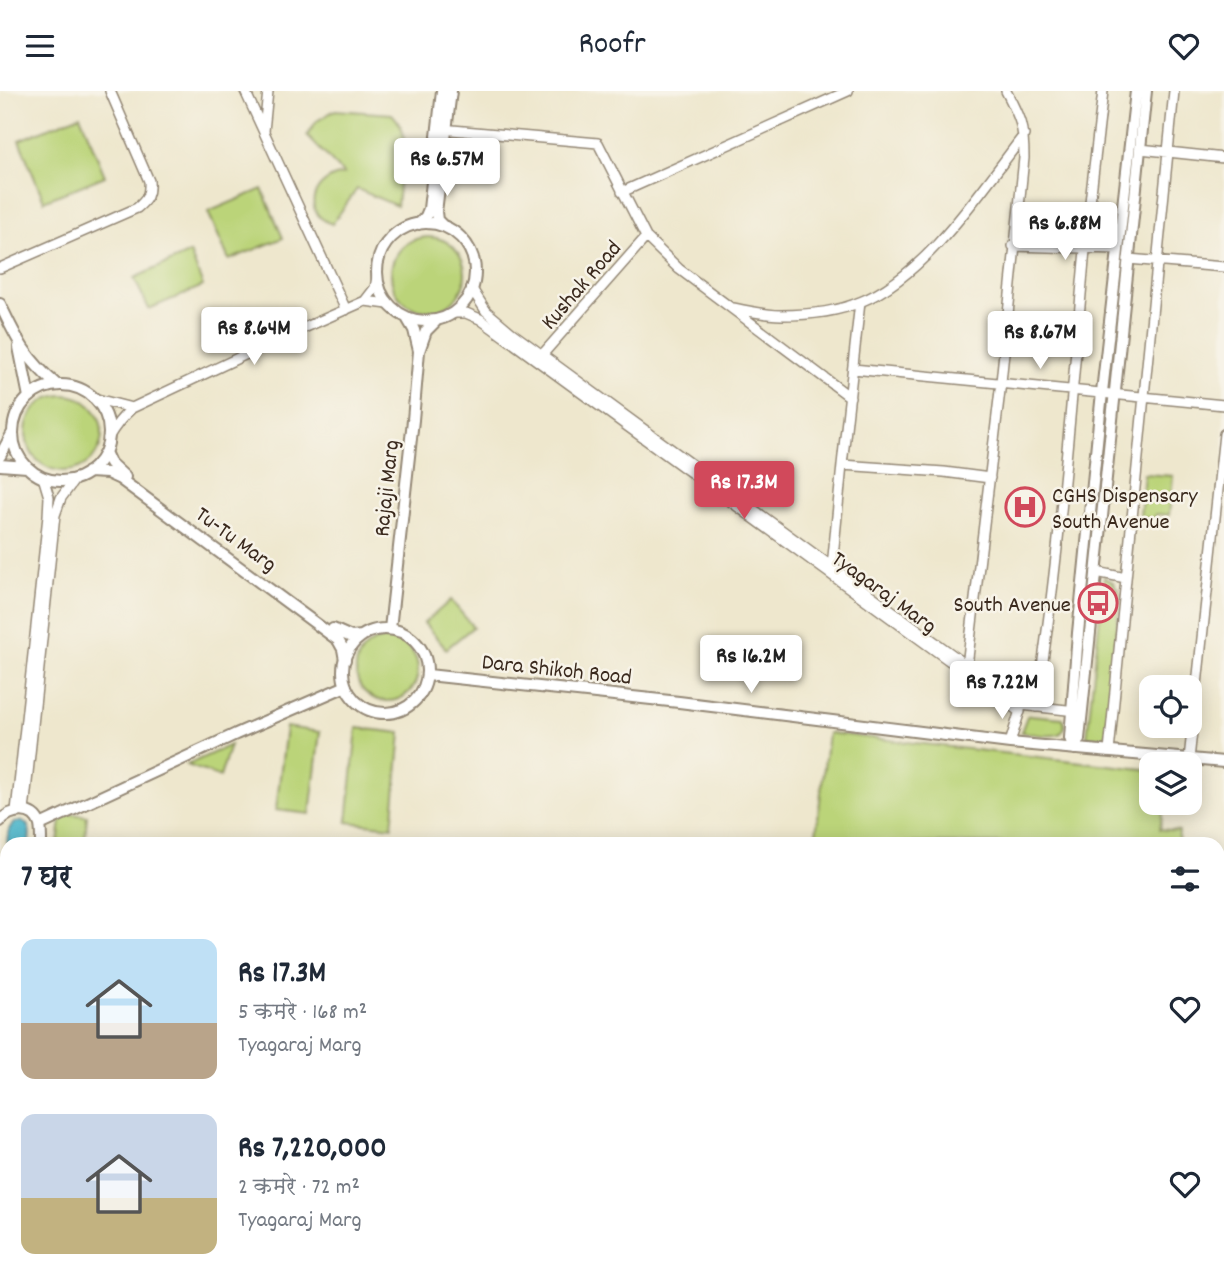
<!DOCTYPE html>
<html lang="hi">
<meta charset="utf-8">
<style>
:root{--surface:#fff;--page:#f6f6f7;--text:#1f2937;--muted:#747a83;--accent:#d1495b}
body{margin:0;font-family:Dekko,"Playpen Sans Deva",sans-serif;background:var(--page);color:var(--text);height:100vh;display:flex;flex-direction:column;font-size:26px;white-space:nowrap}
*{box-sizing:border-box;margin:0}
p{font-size:23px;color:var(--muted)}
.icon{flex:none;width:38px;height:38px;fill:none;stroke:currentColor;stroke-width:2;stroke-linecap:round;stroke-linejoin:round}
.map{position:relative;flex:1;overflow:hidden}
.details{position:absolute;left:0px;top:746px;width:1225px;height:450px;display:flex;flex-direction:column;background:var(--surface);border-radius:21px 21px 0 0;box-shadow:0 4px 18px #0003}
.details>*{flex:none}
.tools{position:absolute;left:1139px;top:584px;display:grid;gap:14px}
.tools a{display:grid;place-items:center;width:63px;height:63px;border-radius:14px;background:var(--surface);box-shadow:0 4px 18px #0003;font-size:35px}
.price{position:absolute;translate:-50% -60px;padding:0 16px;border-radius:7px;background:#fff;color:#222;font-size:23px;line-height:46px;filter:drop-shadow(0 2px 4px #0008)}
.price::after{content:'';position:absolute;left:50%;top:42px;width:21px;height:16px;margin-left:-10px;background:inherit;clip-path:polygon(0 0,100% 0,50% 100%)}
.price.selected{background:var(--accent);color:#fff}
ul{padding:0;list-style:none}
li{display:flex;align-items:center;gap:21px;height:175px;padding:0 21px}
li span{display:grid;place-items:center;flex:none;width:196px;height:140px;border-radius:14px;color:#555}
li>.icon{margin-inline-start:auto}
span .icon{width:84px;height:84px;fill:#fffc;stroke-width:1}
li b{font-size:30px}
h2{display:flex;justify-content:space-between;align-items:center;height:84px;padding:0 21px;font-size:30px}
header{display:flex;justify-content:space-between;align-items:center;height:91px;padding:0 21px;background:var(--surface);font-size:32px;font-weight:600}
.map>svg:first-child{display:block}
.green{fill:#bbd479;stroke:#7b7f4c;stroke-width:2}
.forest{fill:#94b669;stroke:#687044;stroke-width:2}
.water{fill:#4cb5ca;stroke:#447074;stroke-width:2}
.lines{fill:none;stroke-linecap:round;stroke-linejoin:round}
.minor-casing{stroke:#948876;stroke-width:12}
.major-casing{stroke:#948876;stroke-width:14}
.minor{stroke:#fff;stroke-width:9}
.major{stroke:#fff;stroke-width:10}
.labels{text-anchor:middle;stroke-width:5;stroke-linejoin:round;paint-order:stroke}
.street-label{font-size:23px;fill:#3b2a1e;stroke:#f7f3e8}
.poi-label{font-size:23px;fill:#3b2a1e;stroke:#f7f3e8;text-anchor:start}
</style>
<header><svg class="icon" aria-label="menu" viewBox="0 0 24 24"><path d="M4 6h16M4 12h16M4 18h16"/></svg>Roofr<svg class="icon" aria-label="heart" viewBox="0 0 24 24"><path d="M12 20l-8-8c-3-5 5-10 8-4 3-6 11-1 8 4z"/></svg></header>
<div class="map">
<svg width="1224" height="1195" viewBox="0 0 1224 1195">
<rect width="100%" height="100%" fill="#f7f3e8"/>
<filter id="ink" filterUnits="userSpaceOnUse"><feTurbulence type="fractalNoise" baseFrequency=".0143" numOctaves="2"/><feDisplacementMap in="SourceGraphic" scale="14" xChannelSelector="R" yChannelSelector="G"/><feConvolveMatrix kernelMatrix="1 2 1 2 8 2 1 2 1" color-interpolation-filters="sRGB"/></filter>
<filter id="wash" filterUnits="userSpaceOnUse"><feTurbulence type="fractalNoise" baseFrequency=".00686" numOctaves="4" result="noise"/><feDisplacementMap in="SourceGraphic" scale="28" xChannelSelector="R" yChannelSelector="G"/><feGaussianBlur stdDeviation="1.57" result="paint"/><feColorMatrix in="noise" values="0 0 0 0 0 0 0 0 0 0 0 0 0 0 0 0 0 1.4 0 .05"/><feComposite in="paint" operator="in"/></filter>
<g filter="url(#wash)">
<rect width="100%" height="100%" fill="#eee7cd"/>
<path class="green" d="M335,19L392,23C399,30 403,37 404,48L397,115L357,98L332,133C300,122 313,87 344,83L307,45L317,30Z
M80,24L105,85L44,110L19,49Z
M262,98L283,147L229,169L208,121Z
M391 183a37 37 0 1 1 74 0a37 37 0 1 1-74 0Z
M190,162L203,195L149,218L134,187Z
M26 342a38 38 0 1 1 76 0a38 38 0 1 1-76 0Z
M1144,383L1173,385L1169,424L1156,423L1154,428L1140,426Z
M1104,486L1113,491L1116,497L1119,499L1120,504L1106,648L1087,646Z
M451,509L473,536L446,558L424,532Z
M356 579a31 31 0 1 1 62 0a31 31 0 1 1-62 0Z
M1031,624L1063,627C1072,653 1036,643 1021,641L1027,625Z
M286,636L320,641L310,723L276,719Z
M357,637L401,642L392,736L347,731Z
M828,642L1151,679L1152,712H1164L1160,738L1179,740L1178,752H815Z
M230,654L220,686L187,674Z
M62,722L87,725L85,748L124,752H58Z
M1219,808L1224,822V875L1218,877Z
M0,826L7,827V897H0Z
M1224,885V952L1218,951V887Z
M1218,956H1224V1161L1218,1162Z
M769,1188H904L903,1195H769Z"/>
<path class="forest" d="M904,1188H957L975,1190L978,1195H903Z"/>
<path class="water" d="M21,730C32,734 30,743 29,752H7C8,742 8,731 21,730Z"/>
</g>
<g filter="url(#ink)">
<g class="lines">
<g class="minor-casing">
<path id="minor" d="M245,0L346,219
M441,38L598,52L646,146L679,178L850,306
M264,40L268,0
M1140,58L1224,67
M622,101L848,0
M1013,155L1118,158
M1128,168L1224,176
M0,177L137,117C147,109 150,103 149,90L110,0
M472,198L486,220L512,242L1021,614L1076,620
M365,210L375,197L377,186
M733,217C749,220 765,224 781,224C806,224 837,221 860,211C925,186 982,98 1024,44
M453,222H466L480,228L1020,621
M542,264L646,146
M853,278L1224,314
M93,307L132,317
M108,347C115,335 122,326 132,317L270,252L365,210L388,213
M842,374L944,381L990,387
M832,476L842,374L860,211
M1096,481L1126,487
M967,575L1001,291L1024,67C1024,35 1020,27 1006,0
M1036,616C1060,465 1071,311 1085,159C1090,106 1097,53 1103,0
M1010,652L1021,616
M1109,661L1174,0
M1189,668L1224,343
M16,720L48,425L49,406L43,386
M24,720L55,424L61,407L75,388"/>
</g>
<g class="major-casing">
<path id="major" d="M377 181a49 49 0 1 1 98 0a49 49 0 1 1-98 0Z
M419,133L426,125L429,118L442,0
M443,135L437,129L436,121L451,0
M0,213C17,249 26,268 57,294
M407,227L414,239L419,260
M19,256L29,306
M13 342a48 48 0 1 1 96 0a48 48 0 1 1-96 0Z
M105,361L110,372L125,386
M0,365L12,343
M0,374L27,376
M88,381L107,382L120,388L338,549L343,558L345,569
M333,538L351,546L362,545
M390,538L413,329L419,260L426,240L437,229
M343 580a42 42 0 1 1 84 0a42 42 0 1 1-84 0Z
M428,584L679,611L1010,652L1224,671
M1074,658L1079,648L1146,0
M1074,658L1070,647L1078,542L1102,301L1136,0
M0,730C11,718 34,715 40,734C41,739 41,747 41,752
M40,734L236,643L346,595
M0,813L7,814
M0,939L7,940
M0,1130L7,1065"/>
</g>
<use href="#minor" class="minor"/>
<use href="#major" class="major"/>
</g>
</g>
<defs>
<g id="hospital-ring" transform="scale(2.0125)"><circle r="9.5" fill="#f7f3e8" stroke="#d1495b" stroke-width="1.5"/><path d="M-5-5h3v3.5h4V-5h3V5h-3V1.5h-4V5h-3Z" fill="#d1495b"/></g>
<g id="bus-ring" transform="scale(2.0125)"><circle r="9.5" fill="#f7f3e8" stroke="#d1495b" stroke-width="1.5"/><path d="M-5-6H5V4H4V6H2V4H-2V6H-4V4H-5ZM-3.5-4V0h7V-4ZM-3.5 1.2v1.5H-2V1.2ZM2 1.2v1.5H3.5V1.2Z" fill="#d1495b"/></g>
</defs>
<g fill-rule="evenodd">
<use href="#hospital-ring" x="1025" y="416"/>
<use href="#bus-ring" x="1098" y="512"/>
</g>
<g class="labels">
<g class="street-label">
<text transform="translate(580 193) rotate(-49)" y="8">Kushak Road</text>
<text transform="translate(385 397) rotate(-84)" y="8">Rajaji Marg</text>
<text transform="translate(237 447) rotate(36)" y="8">Tu-Tu Marg</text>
<text transform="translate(885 500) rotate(36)" y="8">Tyagaraj Marg</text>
<text transform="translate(557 577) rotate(6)" y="8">Dara Shikoh Road</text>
</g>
<g class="poi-label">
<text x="1052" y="411">CGHS Dispensary<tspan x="1052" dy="26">South Avenue</tspan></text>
<text x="1071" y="520" text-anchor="end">South Avenue</text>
</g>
</g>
</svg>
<div class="tools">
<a><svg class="icon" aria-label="locate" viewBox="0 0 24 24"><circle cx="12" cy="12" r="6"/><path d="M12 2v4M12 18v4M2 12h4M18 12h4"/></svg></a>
<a><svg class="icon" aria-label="layers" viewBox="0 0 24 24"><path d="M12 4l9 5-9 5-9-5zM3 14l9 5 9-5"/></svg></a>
</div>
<b class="price" style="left:447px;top:107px">Rs 6.57M</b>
<b class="price" style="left:1065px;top:171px">Rs 6.88M</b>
<b class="price" style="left:254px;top:276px">Rs 8.64M</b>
<b class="price" style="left:1040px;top:280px">Rs 8.67M</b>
<b class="price selected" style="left:744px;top:430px">Rs 17.3M</b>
<b class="price" style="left:751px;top:604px">Rs 16.2M</b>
<b class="price" style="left:1002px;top:630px">Rs 7.22M</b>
<section class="details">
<h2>7 घर<svg class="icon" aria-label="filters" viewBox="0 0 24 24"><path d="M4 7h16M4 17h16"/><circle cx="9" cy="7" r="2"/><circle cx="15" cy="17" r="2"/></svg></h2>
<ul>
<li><span style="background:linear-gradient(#bfe0f5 60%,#b9a48a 0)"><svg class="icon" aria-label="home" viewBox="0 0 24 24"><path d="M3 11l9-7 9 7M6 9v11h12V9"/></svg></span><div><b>Rs 17.3M</b><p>5 कमरे · 168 m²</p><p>Tyagaraj Marg</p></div><svg class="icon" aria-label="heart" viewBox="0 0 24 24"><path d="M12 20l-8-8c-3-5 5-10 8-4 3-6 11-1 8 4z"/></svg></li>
<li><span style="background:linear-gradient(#c9d6e8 60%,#c2b280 0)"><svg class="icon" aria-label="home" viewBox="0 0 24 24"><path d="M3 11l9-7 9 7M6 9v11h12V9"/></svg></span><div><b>Rs 7,220,000</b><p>2 कमरे · 72 m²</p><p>Tyagaraj Marg</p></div><svg class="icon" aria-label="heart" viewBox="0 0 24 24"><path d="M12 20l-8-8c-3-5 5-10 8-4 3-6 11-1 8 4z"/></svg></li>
</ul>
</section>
</div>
